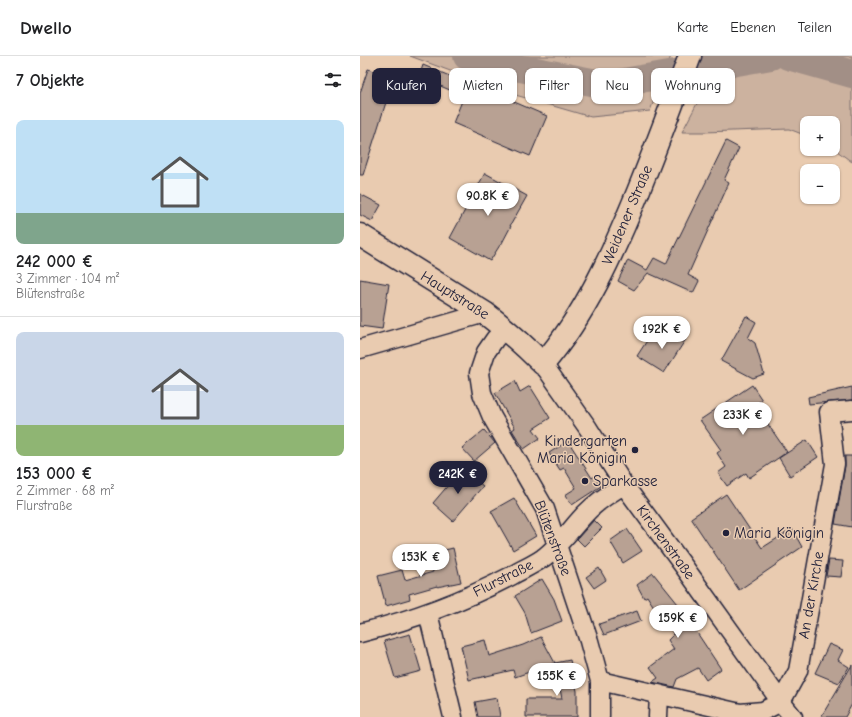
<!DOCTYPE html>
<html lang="de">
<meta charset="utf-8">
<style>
:root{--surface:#fff;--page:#f6f6f6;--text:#202124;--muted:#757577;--line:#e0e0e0;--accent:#22223b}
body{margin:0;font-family:"Comic Neue",sans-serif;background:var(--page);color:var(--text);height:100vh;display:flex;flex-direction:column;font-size:15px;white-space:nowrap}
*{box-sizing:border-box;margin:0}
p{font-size:13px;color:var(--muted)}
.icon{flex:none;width:22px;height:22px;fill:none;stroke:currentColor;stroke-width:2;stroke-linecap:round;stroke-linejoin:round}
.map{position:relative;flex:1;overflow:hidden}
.sheet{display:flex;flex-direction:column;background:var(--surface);width:360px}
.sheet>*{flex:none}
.top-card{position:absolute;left:12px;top:12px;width:380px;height:36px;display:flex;gap:8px}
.tools{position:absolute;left:440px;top:60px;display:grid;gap:8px}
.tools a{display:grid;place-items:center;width:40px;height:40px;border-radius:8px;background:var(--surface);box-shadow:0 1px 3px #0004;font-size:20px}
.price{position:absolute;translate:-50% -34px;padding:0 9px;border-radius:14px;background:#fff;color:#222;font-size:13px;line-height:26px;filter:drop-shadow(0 1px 2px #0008)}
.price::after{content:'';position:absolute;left:50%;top:24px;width:12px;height:9px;margin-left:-6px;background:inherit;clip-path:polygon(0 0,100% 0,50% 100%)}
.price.active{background:var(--accent);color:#fff}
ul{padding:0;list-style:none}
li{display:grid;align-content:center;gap:8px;height:212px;padding:0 16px}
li+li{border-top:1px solid var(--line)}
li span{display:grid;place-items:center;height:124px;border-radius:8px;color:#555}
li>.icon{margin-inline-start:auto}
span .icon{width:72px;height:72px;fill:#fffc;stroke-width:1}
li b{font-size:17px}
h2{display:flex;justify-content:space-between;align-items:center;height:48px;padding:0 16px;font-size:17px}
.chip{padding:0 14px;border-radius:8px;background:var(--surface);box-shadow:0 1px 3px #0004;font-size:14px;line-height:36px}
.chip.active{background:var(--accent);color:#fff}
header{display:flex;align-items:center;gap:24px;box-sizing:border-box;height:56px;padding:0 20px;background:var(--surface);border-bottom:1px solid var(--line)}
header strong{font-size:19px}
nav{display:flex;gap:22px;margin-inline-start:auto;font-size:14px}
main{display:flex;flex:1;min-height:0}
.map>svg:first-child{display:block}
.green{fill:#ccb29f;stroke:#776a6d}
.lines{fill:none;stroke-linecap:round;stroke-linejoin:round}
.river{stroke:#a28f86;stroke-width:28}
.building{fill:#b8a193;stroke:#22223b}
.minor-casing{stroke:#22223b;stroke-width:21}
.tertiary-casing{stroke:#22223b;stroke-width:25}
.minor{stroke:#e9cbb0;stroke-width:18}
.tertiary{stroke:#e9cbb0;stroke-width:22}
.poi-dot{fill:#22223b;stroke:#e9cbb0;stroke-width:1.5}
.labels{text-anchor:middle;stroke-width:3;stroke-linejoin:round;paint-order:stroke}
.street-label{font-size:15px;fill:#22223b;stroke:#e9cbb0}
.poi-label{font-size:15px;fill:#22223b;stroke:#e9cbb0;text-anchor:start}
</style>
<header>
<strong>Dwello</strong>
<nav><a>Karte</a><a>Ebenen</a><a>Teilen</a></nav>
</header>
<main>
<section class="sheet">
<h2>7 Objekte<svg class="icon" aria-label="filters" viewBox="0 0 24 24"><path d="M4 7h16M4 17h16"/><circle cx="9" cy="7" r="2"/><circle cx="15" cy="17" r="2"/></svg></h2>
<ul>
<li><span style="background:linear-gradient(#bfe0f5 75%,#7fa58c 0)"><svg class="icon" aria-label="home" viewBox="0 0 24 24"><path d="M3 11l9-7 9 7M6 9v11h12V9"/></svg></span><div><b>242 000 €</b><p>3 Zimmer · 104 m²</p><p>Blütenstraße</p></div></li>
<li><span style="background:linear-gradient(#c9d6e8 75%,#8fb573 0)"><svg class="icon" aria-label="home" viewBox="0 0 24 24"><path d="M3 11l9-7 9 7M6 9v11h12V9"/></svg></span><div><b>153 000 €</b><p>2 Zimmer · 68 m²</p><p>Flurstraße</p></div></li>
</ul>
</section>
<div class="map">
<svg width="492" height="661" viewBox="0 0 492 661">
<rect width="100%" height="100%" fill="#e9cbb0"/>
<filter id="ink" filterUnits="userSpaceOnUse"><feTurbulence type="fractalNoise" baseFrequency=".025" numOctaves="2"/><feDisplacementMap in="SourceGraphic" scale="8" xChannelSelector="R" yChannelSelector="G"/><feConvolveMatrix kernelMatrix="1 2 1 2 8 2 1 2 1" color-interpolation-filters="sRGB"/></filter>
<g filter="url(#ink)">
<path class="green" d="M50,0H311L290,55L231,61L152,38Z
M362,0H492V106L473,92V67H447V80L429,73L344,76H322Z"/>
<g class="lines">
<path class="river" d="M107,0L150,10L247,29L411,0
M428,0L492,18"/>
</g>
<path class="building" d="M63,9L109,28L110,27L187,60L170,100L93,67L104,40L59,21Z
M8,13L34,21L3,119H0V37Z
M366,85L379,92L364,124L369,127L328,219L339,225L333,237L288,217L274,234L258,225L268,204L287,214L294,202L306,208Z
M125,117L167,140L150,170H151L141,189H140L130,205L90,182Z
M0,138L21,149L12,165L0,159Z
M0,223L29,228L22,273L0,270Z
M386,260L396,266L388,282L395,287L404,318L393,322L361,305Z
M308,272L326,283L304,317L277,300L290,280L299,286Z
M155,325L160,336L170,330L190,362L173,373L180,382L164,393L152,374L155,372L135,337Z
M392,329L402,344L397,347L407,362L405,364L427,396L389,422L386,417L367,430L358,417L366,411L357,397L361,394L340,364Z
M492,331V344L449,348L448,341Z
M124,374L135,387L114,405L102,392Z
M447,384L458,401L430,420L419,402Z
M208,385L232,422L235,420L241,430L212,449L205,439L216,432L204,412L200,414L189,397Z
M485,400H492V471L475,468L485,410Z
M102,413L123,430L93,465L73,447Z
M366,438L402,492L432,473L442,491L379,534L331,462Z
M154,442L176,480L153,494L131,455Z
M234,464L242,472L224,490L217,483Z
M267,473L282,495L263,507L250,485Z
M93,492L101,526L77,531V530L49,538L50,543L26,550L18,520L42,514L45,524L73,516L69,498Z
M469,504L483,505L481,521L466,520Z
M239,512L246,524L234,532L226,521Z
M293,517L318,548L361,613L346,624L338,612L317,623L314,631L292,626L298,622L290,611L314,593L308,584L314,578L298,548L294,551L287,540L284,542L277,529Z
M182,523L194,543L202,565L171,577L165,557L155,540Z
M277,555L281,565L244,579L239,568Z
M50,578L61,615L35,622L24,585Z
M181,581L195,607L155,621L153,614L109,624L101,590L125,584L129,600L163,589Z
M469,588L483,594L478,604L489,611L479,627L455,617Z
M210,604L217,635V661H166V643H202L195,607Z
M492,609V648L485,661H461Z
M137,642L140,661H118L115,646Z"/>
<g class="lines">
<g class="minor-casing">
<path id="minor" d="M145,272L135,283L126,296L119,317L122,337L132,361L185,453L229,585L240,625V661
M0,293L125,257
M183,308L228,372L264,429L325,512L421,646L433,661
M68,557L93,661
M0,577C52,564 103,545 151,520C161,514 173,509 183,502C199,490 211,473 225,458C236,446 250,437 264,429
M240,625L380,657L403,655L421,646L438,615L475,408L469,356L492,354
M298,661L299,638"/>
</g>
<g class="tertiary-casing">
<path id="tertiary" d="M0,179L125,257C146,273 165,290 183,308C226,258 253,197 278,136C296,91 313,46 330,0"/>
</g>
<use href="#minor" class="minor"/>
<use href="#tertiary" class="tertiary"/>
</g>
</g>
<g class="poi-dot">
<circle cx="275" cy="394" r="4"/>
<circle cx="225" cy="425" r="4"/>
<circle cx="366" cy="477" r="4"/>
</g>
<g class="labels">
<g class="street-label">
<text transform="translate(267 159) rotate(-67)" y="5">Weidener Straße</text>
<text transform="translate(95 239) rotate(32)" y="5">Hauptstraße</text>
<text transform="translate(193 482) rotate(69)" y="5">Blütenstraße</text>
<text transform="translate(306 486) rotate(54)" y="5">Kirchenstraße</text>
<text transform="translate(143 522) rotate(-27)" y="5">Flurstraße</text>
<text transform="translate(451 539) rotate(-80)" y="5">An der Kirche</text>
</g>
<g class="poi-label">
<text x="267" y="390" text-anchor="end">Kindergarten<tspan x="267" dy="17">Maria Königin</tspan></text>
<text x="233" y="430">Sparkasse</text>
<text x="374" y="482">Maria Königin</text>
</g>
</g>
</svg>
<div class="tools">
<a>+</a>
<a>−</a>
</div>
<b class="price" style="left:128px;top:161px">90.8K €</b>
<b class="price" style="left:302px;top:294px">192K €</b>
<b class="price" style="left:383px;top:380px">233K €</b>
<b class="price active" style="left:98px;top:439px">242K €</b>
<b class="price" style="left:61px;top:522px">153K €</b>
<b class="price" style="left:318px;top:583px">159K €</b>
<b class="price" style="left:197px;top:641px">155K €</b>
<div class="top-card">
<a class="chip active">Kaufen</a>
<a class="chip">Mieten</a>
<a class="chip">Filter</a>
<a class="chip">Neu</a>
<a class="chip">Wohnung</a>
</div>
</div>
</main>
